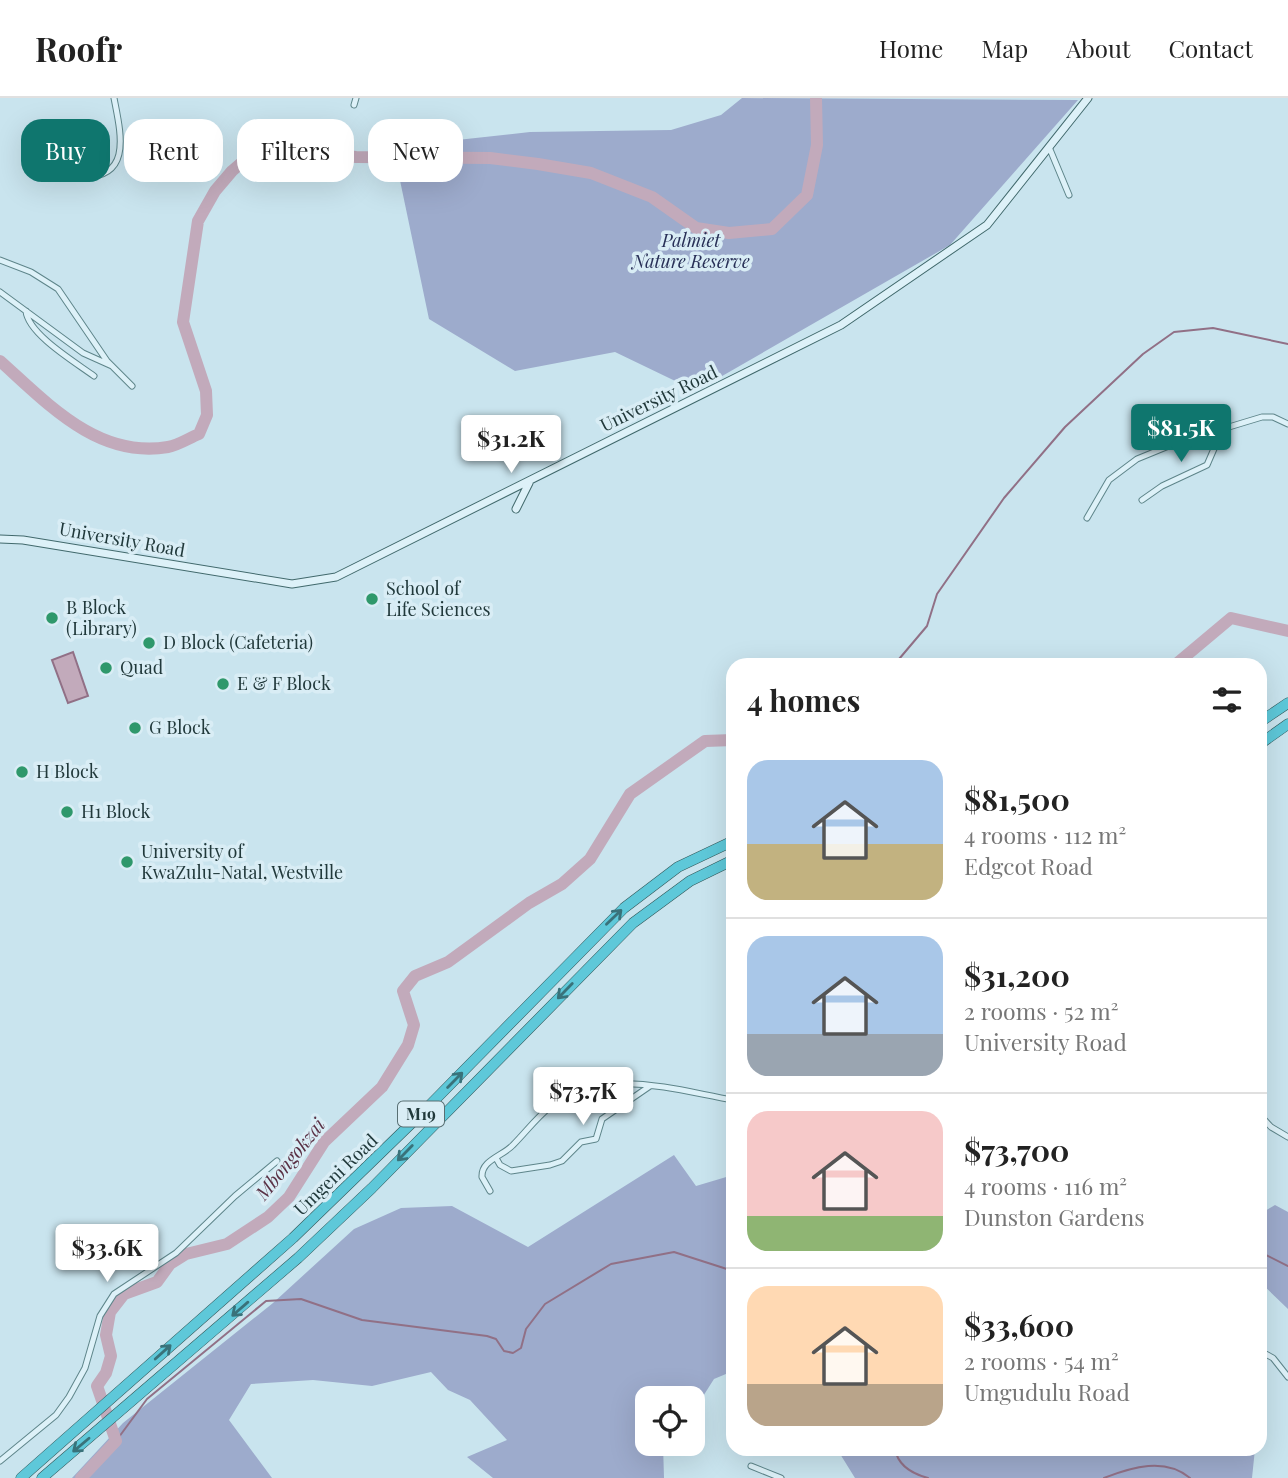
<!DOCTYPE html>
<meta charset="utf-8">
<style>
:root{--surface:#fff;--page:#f6f6f6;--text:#222;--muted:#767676;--line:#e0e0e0;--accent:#0f766e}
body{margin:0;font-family:"Playfair Display",serif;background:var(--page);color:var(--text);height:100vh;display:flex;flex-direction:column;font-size:26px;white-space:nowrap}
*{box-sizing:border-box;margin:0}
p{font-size:23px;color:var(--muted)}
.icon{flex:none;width:38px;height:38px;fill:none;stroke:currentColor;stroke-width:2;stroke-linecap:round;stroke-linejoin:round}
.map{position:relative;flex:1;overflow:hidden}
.side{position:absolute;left:726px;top:560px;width:541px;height:798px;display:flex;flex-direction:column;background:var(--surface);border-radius:21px;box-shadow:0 7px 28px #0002}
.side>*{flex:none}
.guide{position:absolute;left:21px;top:21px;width:600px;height:63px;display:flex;gap:14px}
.fabs{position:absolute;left:635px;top:1288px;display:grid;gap:14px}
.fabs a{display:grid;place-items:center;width:70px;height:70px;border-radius:14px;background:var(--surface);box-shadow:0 7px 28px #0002;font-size:35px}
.price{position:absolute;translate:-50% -60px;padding:0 16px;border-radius:7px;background:#fff;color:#222;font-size:23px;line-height:46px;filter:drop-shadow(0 2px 4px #0008)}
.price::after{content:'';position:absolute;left:50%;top:42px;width:21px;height:16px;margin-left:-10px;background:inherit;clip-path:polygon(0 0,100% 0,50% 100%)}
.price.selected{background:var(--accent);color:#fff}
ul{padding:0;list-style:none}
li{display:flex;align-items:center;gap:21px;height:175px;padding:0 21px}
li+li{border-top:2px solid var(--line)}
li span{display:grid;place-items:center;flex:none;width:196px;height:140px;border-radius:21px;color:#555}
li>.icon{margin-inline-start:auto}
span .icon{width:84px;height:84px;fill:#fffc;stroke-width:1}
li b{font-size:30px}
h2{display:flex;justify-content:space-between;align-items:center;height:84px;padding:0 21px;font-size:30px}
.tag{padding:0 24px;border-radius:21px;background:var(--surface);box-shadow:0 7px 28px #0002;font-size:24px;line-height:63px}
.tag.selected{background:var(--accent);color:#fff}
header{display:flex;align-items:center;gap:42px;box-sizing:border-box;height:98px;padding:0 35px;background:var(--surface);border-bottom:2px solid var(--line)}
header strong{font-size:33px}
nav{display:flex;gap:38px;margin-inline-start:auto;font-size:24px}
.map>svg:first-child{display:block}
.green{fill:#9dabcc}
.water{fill:#c2aabb;stroke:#917086;stroke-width:2}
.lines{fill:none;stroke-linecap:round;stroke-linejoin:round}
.stream{stroke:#917086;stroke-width:2}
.river{stroke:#c2aabb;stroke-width:12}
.street-casing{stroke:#5e858a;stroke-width:7}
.secondary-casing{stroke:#41696c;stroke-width:9}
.highway-casing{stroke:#325758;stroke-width:11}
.street{stroke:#ddf1f8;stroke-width:5}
.secondary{stroke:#ddf1f8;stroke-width:7}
.highway{stroke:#5ec8d9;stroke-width:10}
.oneway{stroke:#39727a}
.poi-dot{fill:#2f986b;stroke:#d9edf5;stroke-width:2.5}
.labels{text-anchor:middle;stroke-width:7;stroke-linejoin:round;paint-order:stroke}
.shield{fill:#d9edf5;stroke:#586f73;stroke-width:2}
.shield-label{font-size:16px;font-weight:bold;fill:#21393b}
.park-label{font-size:18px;font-style:italic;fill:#283057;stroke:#d9edf5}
.street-label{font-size:18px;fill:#21393b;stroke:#d9edf5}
.poi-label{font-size:18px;fill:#21393b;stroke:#d9edf5;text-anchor:start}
.water-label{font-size:19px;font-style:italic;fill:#5a3145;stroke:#d9edf5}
</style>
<header>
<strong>Roofr</strong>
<nav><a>Home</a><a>Map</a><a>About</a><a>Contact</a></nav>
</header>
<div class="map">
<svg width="1288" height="1380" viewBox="0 0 1288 1380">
<rect width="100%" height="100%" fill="#c9e4ee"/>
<path class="green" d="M742,0L1078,2L950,147L696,293L615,254L515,273L429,221L393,49L530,34L671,32L721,17Z
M674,1057L696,1088L733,1077V1273L714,1281L693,1314V1300H648V1346H663L664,1380H493L467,1359L507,1342L470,1302L448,1292L431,1274L372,1288L313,1282L251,1286L229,1322L272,1380H72L123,1325L273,1205L354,1131L401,1110L452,1108L528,1149Z
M1275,1107L1288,1114V1211L1260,1184V1116Z
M837,1351H1255L1252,1380H855Z"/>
<path class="water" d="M73,554L88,598L68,605L52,562Z"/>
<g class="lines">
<path class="stream" d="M894,567L927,528L937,496L1004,400L1065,329L1143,256L1174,234L1213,230L1288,246
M1260,1154L1288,1168
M116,1343L147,1301L266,1203L301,1201L362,1222L487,1238L496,1241L504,1253L513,1255L521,1250L526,1231L545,1206L611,1166L674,1154L733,1173
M895,1351C898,1368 913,1376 928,1380
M1104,1380C1132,1369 1165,1359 1190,1380"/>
<path class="river" d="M0,263C48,306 98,361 168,349C179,347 189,340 199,336L207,317L206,293L183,224L198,123L215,93L232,73L253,55L300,53L356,59L490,60L538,66L591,75L652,99L696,130L729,135L772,131L807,97L817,47L816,0
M1175,567L1231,520L1288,533
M81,1380L116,1343L97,1288L106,1275L111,1258L106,1237L110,1214L124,1196L157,1184L170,1166L186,1156L227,1146L268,1119L289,1099L324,1044L382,989L408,947L414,927L403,893L415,878L448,864L529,805L562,786L590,761L630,696L705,643L733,642"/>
<g class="street-casing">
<path id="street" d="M354,7L356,0
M1049,49L1069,97
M79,79C133,82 121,36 114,0
M0,162L31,174L58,191L107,263L132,288
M0,194L83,255L112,268
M26,213C28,236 75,264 94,278
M1142,402L1162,388L1207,367L1223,330
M1087,420L1109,382L1137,361L1176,345L1262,319H1273L1288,326
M1260,1017L1271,1029L1288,1039
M496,1060L500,1067L511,1073L550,1067L562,1063L581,1044L596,1041L602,1021L650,988
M490,1093L482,1079C481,1062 503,1058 513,1047C526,1034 536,1020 551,1008C603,968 674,992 733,1002
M1260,1253L1273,1260L1288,1279
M0,1363L56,1317L69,1299L85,1270L100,1218L114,1196L176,1155L235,1098L277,1063
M751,1368L781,1380"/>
</g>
<g class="secondary-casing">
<path id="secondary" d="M516,411L529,385
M0,441L23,442L292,486L336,479L841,227L987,127L1088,0"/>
</g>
<g class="highway-casing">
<path id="highway" d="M1260,624L1288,605
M1260,646L1288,626
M21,1380L293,1140L422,1015L624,810L678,769L733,743
M42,1380L298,1160L372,1090L633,825L690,783L733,762"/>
</g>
<use href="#street" class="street"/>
<use href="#secondary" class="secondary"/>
<use href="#highway" class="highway"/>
</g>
<defs><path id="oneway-shaft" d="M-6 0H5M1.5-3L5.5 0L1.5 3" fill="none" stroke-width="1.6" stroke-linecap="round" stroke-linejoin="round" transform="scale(1.75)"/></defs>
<g class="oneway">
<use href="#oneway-shaft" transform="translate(614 819) rotate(-44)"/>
<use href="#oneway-shaft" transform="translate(565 893) rotate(134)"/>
<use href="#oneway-shaft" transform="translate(455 982) rotate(-45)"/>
<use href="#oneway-shaft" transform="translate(405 1055) rotate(134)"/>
<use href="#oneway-shaft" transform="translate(240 1211) rotate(139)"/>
<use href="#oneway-shaft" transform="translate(163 1254) rotate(-42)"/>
<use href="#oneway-shaft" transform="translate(81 1347) rotate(140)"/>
</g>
<g class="poi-dot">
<circle cx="372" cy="501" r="7"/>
<circle cx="52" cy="520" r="7"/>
<circle cx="149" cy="545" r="7"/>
<circle cx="106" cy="570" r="7"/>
<circle cx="223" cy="586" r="7"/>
<circle cx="135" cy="630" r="7"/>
<circle cx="22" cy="674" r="7"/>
<circle cx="67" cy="714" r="7"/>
<circle cx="127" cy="764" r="7"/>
</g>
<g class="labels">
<rect class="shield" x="398" y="1003.5" width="46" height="25" rx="5"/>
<g class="shield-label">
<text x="421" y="1022">M19</text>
</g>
<g class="park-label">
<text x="691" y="149">Palmiet<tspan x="691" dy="21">Nature Reserve</tspan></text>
</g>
<g class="street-label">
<text transform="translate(659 301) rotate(-26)" y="6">University Road</text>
<text transform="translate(122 442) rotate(10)" y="6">University Road</text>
<text transform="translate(336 1077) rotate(-44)" y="6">Umgeni Road</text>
</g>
<g class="poi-label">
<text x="386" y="497">School of<tspan x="386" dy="21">Life Sciences</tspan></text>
<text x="66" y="516">B Block<tspan x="66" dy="21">(Library)</tspan></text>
<text x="163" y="551">D Block (Cafeteria)</text>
<text x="120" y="576">Quad</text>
<text x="237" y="592">E &amp; F Block</text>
<text x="149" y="636">G Block</text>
<text x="36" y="680">H Block</text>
<text x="81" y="720">H1 Block</text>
<text x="141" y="760">University of<tspan x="141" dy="21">KwaZulu-Natal, Westville</tspan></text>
</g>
<g class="water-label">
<text transform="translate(290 1061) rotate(-51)" y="7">Mbongokzai</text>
</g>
</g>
</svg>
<div class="fabs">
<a><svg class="icon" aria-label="locate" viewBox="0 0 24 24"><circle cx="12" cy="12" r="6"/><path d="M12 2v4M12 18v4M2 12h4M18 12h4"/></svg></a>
</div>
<b class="price selected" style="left:1181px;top:366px">$81.5K</b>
<b class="price" style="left:511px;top:377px">$31.2K</b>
<b class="price" style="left:583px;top:1029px">$73.7K</b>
<b class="price" style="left:107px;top:1186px">$33.6K</b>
<div class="guide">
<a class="tag selected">Buy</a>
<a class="tag">Rent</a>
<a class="tag">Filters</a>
<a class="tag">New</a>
</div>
<section class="side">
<h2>4 homes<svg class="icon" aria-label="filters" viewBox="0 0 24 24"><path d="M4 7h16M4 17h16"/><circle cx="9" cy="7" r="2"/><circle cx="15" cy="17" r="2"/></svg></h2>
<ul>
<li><span style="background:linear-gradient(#a9c7e8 60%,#c2b280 0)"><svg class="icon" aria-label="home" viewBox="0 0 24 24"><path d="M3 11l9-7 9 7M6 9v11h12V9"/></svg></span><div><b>$81,500</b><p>4 rooms · 112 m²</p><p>Edgcot Road</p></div></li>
<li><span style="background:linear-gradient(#a9c7e8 70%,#9aa5b1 0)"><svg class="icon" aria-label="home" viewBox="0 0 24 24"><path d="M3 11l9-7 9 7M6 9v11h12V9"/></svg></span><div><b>$31,200</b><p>2 rooms · 52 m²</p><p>University Road</p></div></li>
<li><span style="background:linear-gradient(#f6c9c9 75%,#8fb573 0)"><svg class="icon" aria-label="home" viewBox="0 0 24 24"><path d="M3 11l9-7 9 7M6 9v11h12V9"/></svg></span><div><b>$73,700</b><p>4 rooms · 116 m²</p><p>Dunston Gardens</p></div></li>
<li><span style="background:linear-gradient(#ffd9b3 70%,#b9a48a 0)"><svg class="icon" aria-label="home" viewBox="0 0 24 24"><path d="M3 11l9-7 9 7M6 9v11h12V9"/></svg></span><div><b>$33,600</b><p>2 rooms · 54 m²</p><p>Umgudulu Road</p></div></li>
</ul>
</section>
</div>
